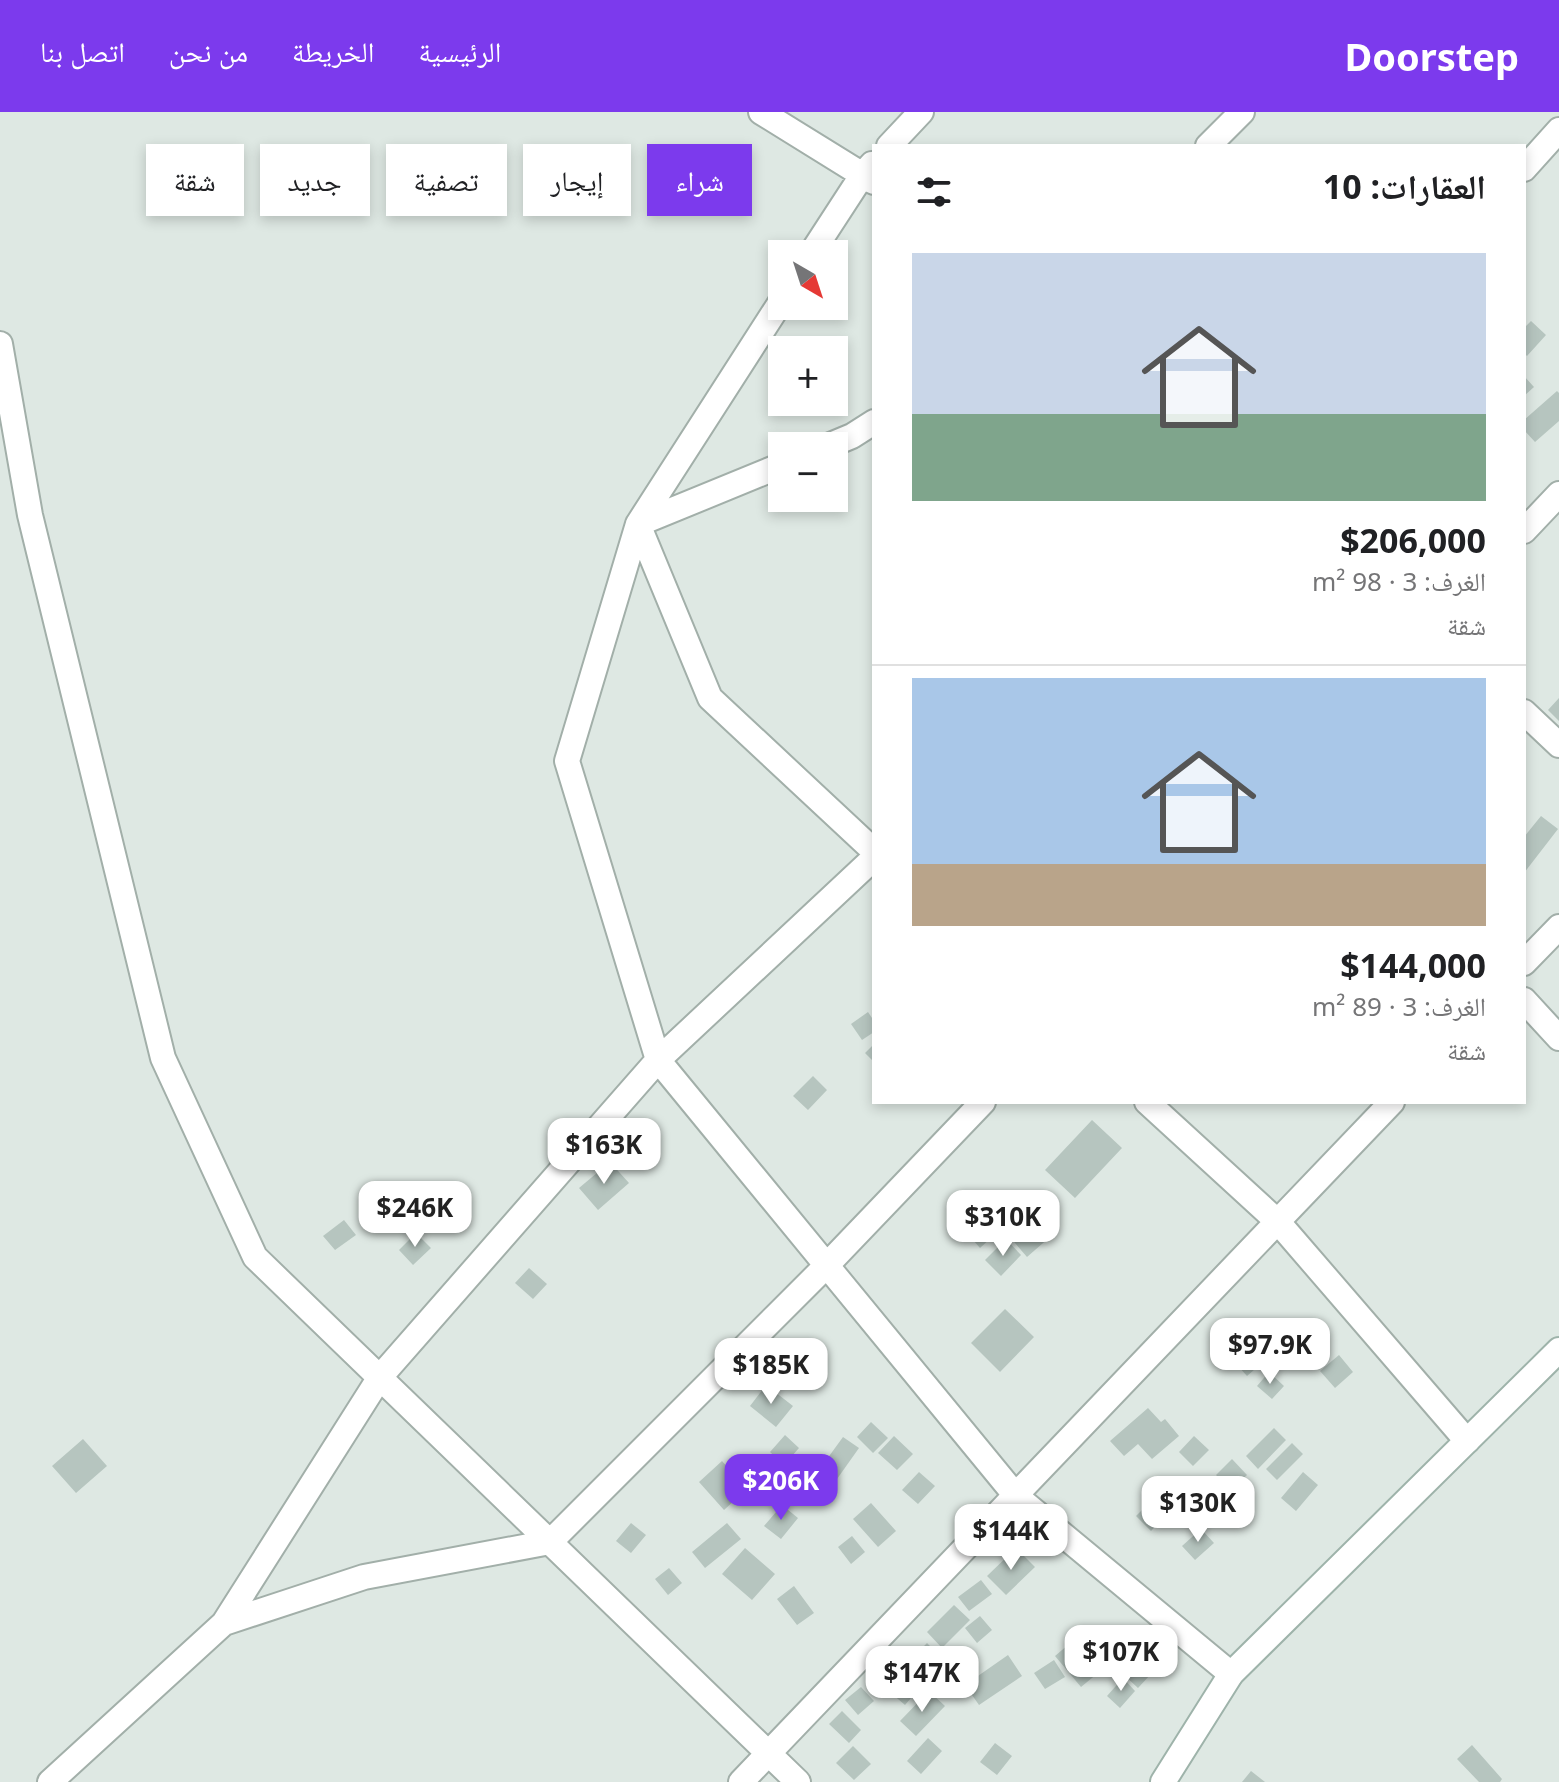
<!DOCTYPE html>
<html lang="ar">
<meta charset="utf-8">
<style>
:root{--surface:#fff;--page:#f2f2f2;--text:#202124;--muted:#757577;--line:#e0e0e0;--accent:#7c3aed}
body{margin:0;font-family:"Noto Sans","Noto Naskh Arabic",sans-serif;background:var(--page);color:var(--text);direction:rtl;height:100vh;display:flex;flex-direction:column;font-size:30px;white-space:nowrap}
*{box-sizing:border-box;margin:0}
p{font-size:26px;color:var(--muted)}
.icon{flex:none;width:44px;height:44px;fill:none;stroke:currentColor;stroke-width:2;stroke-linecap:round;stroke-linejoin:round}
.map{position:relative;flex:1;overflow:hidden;direction:ltr}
.details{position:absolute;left:872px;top:32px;width:654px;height:960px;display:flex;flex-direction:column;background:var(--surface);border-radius:0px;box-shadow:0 4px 12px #0003;direction:rtl}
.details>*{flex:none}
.hud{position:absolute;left:24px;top:32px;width:728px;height:72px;direction:rtl;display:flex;gap:16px}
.needle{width:52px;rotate:141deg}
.controls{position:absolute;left:768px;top:128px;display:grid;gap:16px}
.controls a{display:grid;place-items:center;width:80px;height:80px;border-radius:0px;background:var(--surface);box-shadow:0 4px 12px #0003;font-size:40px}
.price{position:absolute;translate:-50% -68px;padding:0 18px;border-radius:16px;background:#fff;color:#222;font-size:26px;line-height:52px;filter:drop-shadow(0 2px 4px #0008)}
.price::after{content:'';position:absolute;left:50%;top:48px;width:24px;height:18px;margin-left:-12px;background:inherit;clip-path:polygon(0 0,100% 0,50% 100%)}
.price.current{background:var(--accent);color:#fff}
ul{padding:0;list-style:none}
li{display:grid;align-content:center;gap:16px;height:424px;padding:0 40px}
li+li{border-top:2px solid var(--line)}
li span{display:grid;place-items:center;height:248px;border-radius:0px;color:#555}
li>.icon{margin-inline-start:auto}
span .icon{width:144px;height:144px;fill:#fffc;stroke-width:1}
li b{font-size:34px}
h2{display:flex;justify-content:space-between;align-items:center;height:96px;padding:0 40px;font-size:34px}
.chip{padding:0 28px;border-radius:0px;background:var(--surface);box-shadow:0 4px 12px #0003;font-size:28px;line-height:72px}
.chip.current{background:var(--accent);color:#fff}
header{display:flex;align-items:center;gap:48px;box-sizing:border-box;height:112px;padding:0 40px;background:var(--accent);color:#fff}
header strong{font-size:38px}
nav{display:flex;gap:44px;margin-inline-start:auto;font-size:28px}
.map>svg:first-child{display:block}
.building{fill:#b6c5bf}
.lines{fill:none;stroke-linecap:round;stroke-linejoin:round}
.street-casing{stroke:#a2afa9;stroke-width:28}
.secondary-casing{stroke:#9eb3aa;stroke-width:28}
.street{stroke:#fff;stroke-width:24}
.secondary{stroke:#fff;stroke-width:24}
</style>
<header>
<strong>Doorstep</strong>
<nav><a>الرئيسية</a><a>الخريطة</a><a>من نحن</a><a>اتصل بنا</a></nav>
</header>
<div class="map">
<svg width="1559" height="1670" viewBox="0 0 1559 1670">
<rect width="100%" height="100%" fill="#dee8e3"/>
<path class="building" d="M1531,209L1546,223L1527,244L1524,241V216Z
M1524,264L1534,275L1524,284Z
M1557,279L1559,281V309L1535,330L1524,318V308Z
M1559,586V609L1548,598Z
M1541,704L1558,717L1524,761V725Z
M868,900L874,909V920L862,928L851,912Z
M874,932V950L865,941Z
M813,964L827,978L808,998L793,984Z
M1092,1008L1122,1036L1075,1086L1045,1058Z
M610,1050L629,1071L598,1098L579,1076Z
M374,1080L390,1096L377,1109L361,1093Z
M982,1092L1003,1115L980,1136L959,1112Z
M1040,1098L1058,1118L1027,1145L1009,1124Z
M344,1108L356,1123L335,1138L323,1124Z
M416,1121L431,1136L413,1153L399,1138Z
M1006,1127L1021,1143L1001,1164L985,1148Z
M529,1156L547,1172L533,1187L515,1171Z
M1005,1197L1034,1225L1000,1260L971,1231Z
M1243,1231L1262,1251L1247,1264L1229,1244Z
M1339,1243L1353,1260L1335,1276L1320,1259Z
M1269,1260L1284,1274L1272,1287L1257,1274Z
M766,1273L793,1294L776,1315L750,1294Z
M1148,1296L1161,1310L1165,1307L1179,1324L1152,1347L1138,1332L1124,1344L1110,1329Z
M871,1310L888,1326L873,1341L857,1325Z
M1274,1316L1286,1328L1258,1357L1246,1344Z
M785,1323L799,1336L784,1353L770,1340Z
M894,1324L913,1342L897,1358L878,1341Z
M1194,1324L1209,1338L1193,1354L1179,1340Z
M843,1325L859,1336L820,1391L803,1380Z
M83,1327L107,1354L76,1381L52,1354Z
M1292,1331L1303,1342L1277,1368L1266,1357Z
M1232,1347L1247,1363L1231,1378L1216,1363Z
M722,1349L747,1377L724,1398L699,1370Z
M780,1359L797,1378L779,1394L763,1375Z
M919,1360L935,1374L918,1392L902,1378Z
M1303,1360L1318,1373L1296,1399L1281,1386Z
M1154,1386L1169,1400L1151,1419L1136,1404Z
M871,1391L896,1419L878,1435L853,1407Z
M782,1393L798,1406L781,1427L764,1414Z
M631,1411L646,1423L631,1441L616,1429Z
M727,1411L741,1427L705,1456L692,1440Z
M1201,1417L1214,1431L1195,1448L1182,1434Z
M852,1424L865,1440L851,1452L838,1435Z
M745,1436L775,1462L752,1488L722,1462Z
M1016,1436L1035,1455L1006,1483L987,1464Z
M669,1456L682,1471L668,1483L655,1467Z
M981,1468L992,1482L969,1499L958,1485Z
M794,1474L814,1501L797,1513L777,1487Z
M954,1493L970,1508L942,1536L927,1520Z
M980,1504L992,1518L977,1531L965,1516Z
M1083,1520L1109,1552L1081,1575L1055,1544Z
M927,1531L942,1546L928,1560L913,1545Z
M1008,1543L1022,1564L979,1593L965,1573Z
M1054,1548L1065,1565L1045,1577L1034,1561Z
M1137,1549L1151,1562L1138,1576L1124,1563Z
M890,1555L917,1579L905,1593L877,1569Z
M1123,1566L1135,1579L1120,1596L1107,1584Z
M861,1575L874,1589L858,1603L845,1588Z
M929,1579L945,1594L916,1624L900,1609Z
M842,1599L861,1618L849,1631L829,1612Z
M928,1626L942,1639L921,1662L907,1649Z
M995,1631L1012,1644L997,1663L980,1650Z
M1472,1633L1502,1667L1500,1670H1479L1457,1647Z
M853,1634L871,1652L854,1668L836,1651Z
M1251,1659L1265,1670H1242Z"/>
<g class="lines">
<g class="street-casing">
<path id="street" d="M761,0L874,70
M889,34L921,0
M1208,34L1242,0
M1524,57L1559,18
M811,142L863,62L872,52
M782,188L638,412L710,586L874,739
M0,232L30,403L163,946L255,1145L798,1670
M828,334L852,324L874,310
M782,353L638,412L567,649L658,948L1016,1384L1231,1562
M1524,419L1559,382
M1524,600L1559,633
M1524,851L1559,815
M1524,888L1559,926
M1147,990L1278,1110L1467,1329
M224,1511L380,1265L658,948L874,746
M50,1670L224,1511L364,1465L550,1430L827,1153L983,990
M741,1670L1392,990"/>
</g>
<g class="secondary-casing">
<path id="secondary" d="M1163,1670L1231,1562L1559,1238"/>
</g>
<use href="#street" class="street"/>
<use href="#secondary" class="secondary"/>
</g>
</svg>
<div class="controls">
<a><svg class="needle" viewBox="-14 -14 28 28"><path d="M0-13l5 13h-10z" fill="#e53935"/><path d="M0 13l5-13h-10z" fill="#757577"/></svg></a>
<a>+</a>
<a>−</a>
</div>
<b class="price" style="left:604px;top:1074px">$163K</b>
<b class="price" style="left:415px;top:1137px">$246K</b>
<b class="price" style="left:1003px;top:1146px">$310K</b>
<b class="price" style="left:1270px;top:1274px">$97.9K</b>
<b class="price" style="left:771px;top:1294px">$185K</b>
<b class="price current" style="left:781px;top:1410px">$206K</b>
<b class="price" style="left:1198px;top:1432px">$130K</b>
<b class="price" style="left:1011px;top:1460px">$144K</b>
<b class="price" style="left:1121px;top:1581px">$107K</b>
<b class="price" style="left:922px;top:1602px">$147K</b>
<div class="hud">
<a class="chip current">شراء</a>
<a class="chip">إيجار</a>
<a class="chip">تصفية</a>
<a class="chip">جديد</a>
<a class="chip">شقة</a>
</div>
<section class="details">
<h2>العقارات: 10<svg class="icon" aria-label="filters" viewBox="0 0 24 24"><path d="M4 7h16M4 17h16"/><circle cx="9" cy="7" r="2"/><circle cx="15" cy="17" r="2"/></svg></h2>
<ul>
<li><span style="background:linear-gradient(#c9d6e8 65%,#7fa58c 0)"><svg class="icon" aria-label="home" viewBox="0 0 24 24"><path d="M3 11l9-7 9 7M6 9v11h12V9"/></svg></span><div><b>$206,000</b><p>الغرف: 3 · 98 m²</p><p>شقة</p></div></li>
<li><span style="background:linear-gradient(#a9c7e8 75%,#b9a48a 0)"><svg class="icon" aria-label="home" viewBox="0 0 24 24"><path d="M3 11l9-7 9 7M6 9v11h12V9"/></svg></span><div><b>$144,000</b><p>الغرف: 3 · 89 m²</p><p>شقة</p></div></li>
</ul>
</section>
</div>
